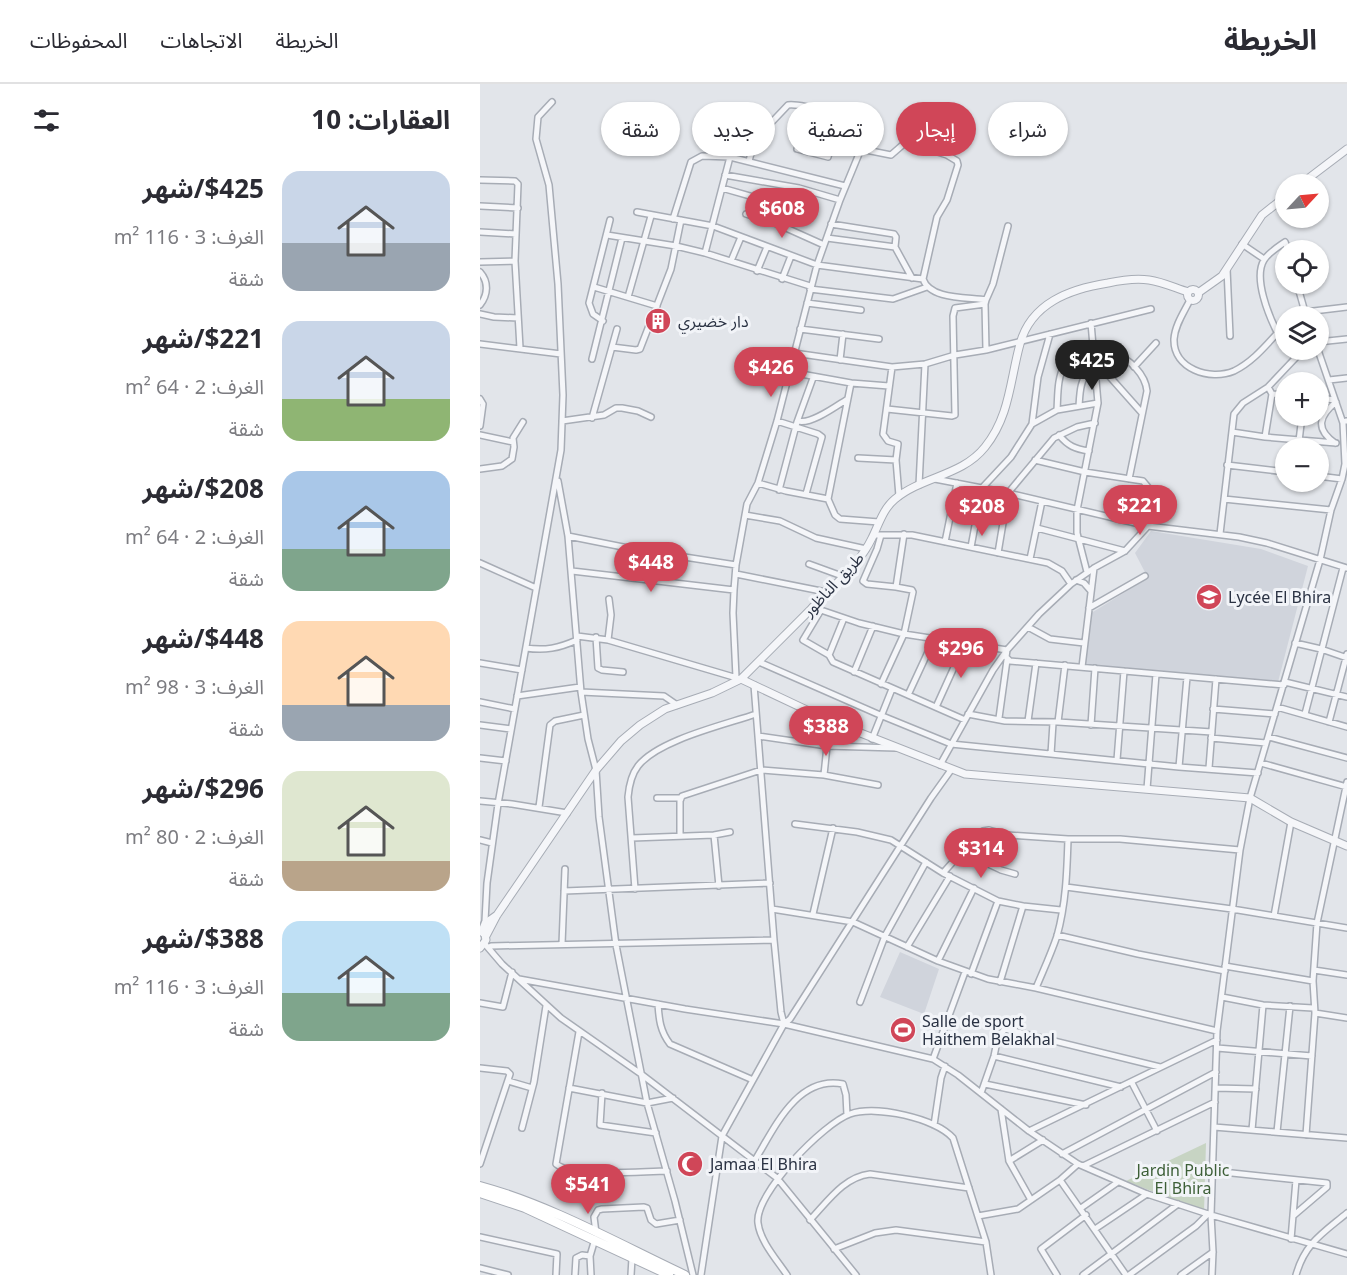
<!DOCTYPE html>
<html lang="ar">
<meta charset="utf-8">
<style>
:root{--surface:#fff;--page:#f2f2f3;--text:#2b2b33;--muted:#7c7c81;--line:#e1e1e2;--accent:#d04658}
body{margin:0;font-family:"Noto Sans","Noto Sans Arabic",sans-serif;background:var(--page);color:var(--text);direction:rtl;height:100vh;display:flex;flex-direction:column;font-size:22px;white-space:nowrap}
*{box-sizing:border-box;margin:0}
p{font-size:20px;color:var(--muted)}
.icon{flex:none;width:33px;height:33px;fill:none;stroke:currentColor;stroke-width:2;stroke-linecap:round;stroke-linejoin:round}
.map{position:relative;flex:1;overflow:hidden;direction:ltr}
.drawer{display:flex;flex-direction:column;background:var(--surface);width:480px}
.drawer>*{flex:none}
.hud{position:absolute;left:18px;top:18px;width:570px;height:54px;direction:rtl;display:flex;gap:12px}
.needle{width:39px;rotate:64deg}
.controls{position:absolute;left:795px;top:90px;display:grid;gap:12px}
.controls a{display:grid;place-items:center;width:54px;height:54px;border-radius:50%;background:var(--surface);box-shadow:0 2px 4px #0004;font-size:30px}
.price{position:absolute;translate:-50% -51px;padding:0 14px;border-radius:21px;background:var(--accent);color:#fff;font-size:20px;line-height:39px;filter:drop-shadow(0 2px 3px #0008)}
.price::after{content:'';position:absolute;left:50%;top:36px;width:18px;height:14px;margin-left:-9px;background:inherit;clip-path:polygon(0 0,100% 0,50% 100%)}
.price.on{background:#222;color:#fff}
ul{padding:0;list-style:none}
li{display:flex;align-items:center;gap:18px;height:150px;padding:0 30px}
li span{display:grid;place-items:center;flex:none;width:168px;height:120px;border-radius:18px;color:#555}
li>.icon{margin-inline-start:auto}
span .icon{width:72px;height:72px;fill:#fffc;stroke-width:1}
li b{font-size:26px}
h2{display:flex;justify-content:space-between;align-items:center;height:72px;padding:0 30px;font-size:26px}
.tag{padding:0 21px;border-radius:27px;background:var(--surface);box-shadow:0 2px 4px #0004;font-size:21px;line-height:54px}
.tag.on{background:var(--accent);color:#fff}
header{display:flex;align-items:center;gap:36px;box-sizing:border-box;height:84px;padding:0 30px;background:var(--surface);border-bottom:2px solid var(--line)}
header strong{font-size:28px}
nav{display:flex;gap:33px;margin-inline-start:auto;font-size:21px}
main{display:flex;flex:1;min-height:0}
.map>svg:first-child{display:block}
.built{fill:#d0d4dc}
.green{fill:#c7d4c3}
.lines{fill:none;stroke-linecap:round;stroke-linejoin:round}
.minor-casing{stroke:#a7acb5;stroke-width:8}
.tertiary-casing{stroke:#a7acb5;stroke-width:9}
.secondary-casing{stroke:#a7acb5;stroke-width:10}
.minor{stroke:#f5f6f9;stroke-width:5}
.tertiary{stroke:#f5f6f9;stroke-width:7}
.secondary{stroke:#fff;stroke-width:8}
.labels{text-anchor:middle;stroke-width:6;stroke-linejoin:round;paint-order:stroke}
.poi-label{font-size:16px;fill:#2a3243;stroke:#f2f4f8;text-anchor:start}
.street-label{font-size:16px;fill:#2a3243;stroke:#f2f4f8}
.park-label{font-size:16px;fill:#3d5f37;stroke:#f2f4f8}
</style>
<header>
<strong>الخريطة</strong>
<nav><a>الخريطة</a><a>الاتجاهات</a><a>المحفوظات</a></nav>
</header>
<main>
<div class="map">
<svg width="867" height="1191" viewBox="0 0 867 1191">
<rect width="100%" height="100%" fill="#e2e5ea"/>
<path class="built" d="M671,447L781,465L828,482L798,598L605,581L608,531L668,494L655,469Z
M420,868L459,885L444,930L400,913Z"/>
<path class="green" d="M726,1059L724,1128L646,1097Z"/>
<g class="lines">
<g class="minor-casing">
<path id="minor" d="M317,65L348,73L360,32
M381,65L411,71L426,58L467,71L477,77L478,81L467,116L457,133L443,195C450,216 488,213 506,216L505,220
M254,74C257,55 256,34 277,27L279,29V39
M245,91L319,104L360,116
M0,96L35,97L38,100L35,177L40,264
M242,104L291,118L330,133
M0,122L38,124
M157,128L233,142L337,181L443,195
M266,130L295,139L344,161
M193,135L211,78L222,72L250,73
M351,140L414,150L416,153L415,163L432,194
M0,148L36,150
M127,151L196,162L225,169L330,202
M347,154L415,163
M762,160L784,175
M225,169L250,73L365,102
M251,177L261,153
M0,178L35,177
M747,185L750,252
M277,187L287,163
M0,188C9,198 8,211 0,221
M302,195L311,172
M817,200L825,228
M114,203L177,222
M330,205L413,215L447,203
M148,213L171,132
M506,216L513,200L528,142
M710,216C704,228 695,241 694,255C693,285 730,297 754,287C776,276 789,257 806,240
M327,219L381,226
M0,230L14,233L38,234
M814,232L825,228L867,223
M123,237L113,230L109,219L130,136
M320,245L399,255
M797,248C789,232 773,194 784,176C788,169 798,163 805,158L808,166
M838,258L867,255
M0,260L81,270
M132,263L156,266L160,265L191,185L201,136
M314,269L412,283L445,280L475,271L506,266L671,225
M112,275L142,154
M360,276L363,250
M412,283L403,350L408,357L418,360L416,376L419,412
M654,283L676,259
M310,288L371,299L409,302
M849,296L867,294
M371,299L348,415L355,431L360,435L399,438
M792,310L806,311
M838,314L855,316
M0,315L3,320L0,342
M599,322C600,308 600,297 609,286L619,284L630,293L662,329
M407,325L472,332L475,331L473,232L475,224L505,220L506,266
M577,326C578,310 577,294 585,280C605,245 664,274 667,307L649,395
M112,334L137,245
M82,337L124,331L136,324H142L158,327L171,333
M297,337L338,350L342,353L326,410
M318,337C330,341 355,323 366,316
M866,337H867
M552,340L558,293L570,250
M752,348L785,353L856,359
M0,351L33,358
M579,351C588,362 595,365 609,367
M785,353L792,310L788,303
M819,357L822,332
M855,359C835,345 839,332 856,318
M378,374L416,376
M555,376L605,388L663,397L668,403V408L661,440
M747,381L806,388
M0,385L22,382L32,375L34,363L33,354L43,338
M838,392L862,395
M455,395L528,409L668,442L759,453L787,459L867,484
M78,397L88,452L101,608L108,655L116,686L119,733L136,861L167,1019L195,1117L213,1191
M278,399L306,407L348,415
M439,401L445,280
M299,406L317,338L333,294
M744,415L851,426
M265,431L300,437L336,454L386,465
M557,444L645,467
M740,450L754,330L763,319L788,303L823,266
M394,451H432L568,479L582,487L591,500
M401,451L397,465L383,497L387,500L416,503
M88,452L153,465L256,481
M465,458L477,399
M491,463L502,404L531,373L552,340L577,326L618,319
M518,469L528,409L574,354L597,343L615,339
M550,475L562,417
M0,479L56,504
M329,480L362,492
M92,487L254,506
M607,488L597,449V426L618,319L611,239
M256,490L346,508
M596,496L604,499L611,507
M332,523L379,539L424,550L527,566L526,573L530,577L804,601
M609,524L665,492
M341,526L323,556L349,571
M364,534L349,571L353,578L485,636
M548,543L570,555L604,559
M97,552L128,556L257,594
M116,553L118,584L122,586L143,588
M128,556L131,531L129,515
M815,559L841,565L867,574
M46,564C65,567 79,564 97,556
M279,578L400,631L471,660L699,683L778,689
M0,579L42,586
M602,583L614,484
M374,588L393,542
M256,593L253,529L254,506L256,481L267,420L278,399L297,337L337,181L360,116L381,65L388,43C378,35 321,19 308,21L290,40L279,39L269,77
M805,598L867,613
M401,600L424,550L433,508L432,506L416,503L424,450
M274,601L294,856L301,928L304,940
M101,608L184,612L197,621
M428,611L454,555
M37,612L100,603
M0,618L35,625
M456,623L485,559
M797,623L867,643
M733,625L795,630
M488,630L525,637L578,638L732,648
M825,630L863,484
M519,634L527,576
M548,637L556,579
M578,638L585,581
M849,638L867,570
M0,641L31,645
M611,641L615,584
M278,652L347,662L416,664
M789,653L867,674
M731,654L786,659
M392,655L412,605
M571,670L573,639
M0,674L26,677
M637,676L644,587
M781,679L867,703
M460,681L513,586L527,566L559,530L591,500L614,484L645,467L668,442
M699,683L707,593
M729,684L736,595
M344,691L347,662
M667,705L676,590
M177,714H200
M0,717L32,720L87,729
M59,723L70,641L75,637L104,631
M315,740L377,748L411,756L463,789L518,817L543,822L581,826
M234,751L250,748
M200,752V717L202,712L281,686L344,691L398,701
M152,754L234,751L239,802
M0,756L12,759
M483,768L521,786L535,790
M463,789L496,752L503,747L509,746L527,751L588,755H640L760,766
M586,803L752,825L867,844
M155,805L148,713C149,702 151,691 158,682C178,656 244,641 276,630
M84,807L290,799
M292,825L373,838L458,877L508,895L556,904L737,947
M333,830L353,744
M794,832L811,738
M1,847L5,837L7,799L18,720L81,366L83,311L78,200L69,101L56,55L58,33L72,18
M577,851L658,870L745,887
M4,859L22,880L81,934L161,990L297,1094L376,1191
M82,860L85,785
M11,862L294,856
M427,863L470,792
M458,877L494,804
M745,882L833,897
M834,886L867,891
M491,890L518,817
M39,895L205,925L304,940L453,975L478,991L549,1047L598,1080L667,1110L731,1131L867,1170
M520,898L543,822
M556,904C563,887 571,870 577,852C586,820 587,787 588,755
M742,913L783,921L833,924
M380,918L405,852L446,778
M0,919L23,923L32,888
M178,920C179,935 180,947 190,960L273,996
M835,929L867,934
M99,948L76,1080C93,1094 163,1087 187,1087
M737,964L832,972
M514,972L641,1003
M453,975L485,888
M0,984L27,987L30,990L0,1080
M28,997L52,1004
M652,999L677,1047
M505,1000L606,1021
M89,1004L167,1019L193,1014
M736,1004L776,1005
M122,1009L120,1041L176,1049
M501,1009L514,972L518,953L525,945L680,983
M521,1025L529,1077L551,1116
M454,1041L461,994L465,982
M734,1043L867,1054
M42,1044L54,998L66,922
M772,1046L783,921
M549,1047L737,956
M797,1048L810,922
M826,1051L835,929L833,897L837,839L867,698
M582,1070L736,988
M275,1076C294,1045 317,991 363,1000L366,1011L367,1031
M529,1077L563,1056
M603,1082L735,1018
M733,1087L847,1099V1103L813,1132
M580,1096L646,1191
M601,1124L638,1098
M498,1132L538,1125L580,1096L598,1080
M330,1136C348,1117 364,1093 390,1090L489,1104
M615,1145L667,1110
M116,1149L114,1133L118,1126L122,1125L164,1123L167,1124L171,1136L176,1140L200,1136
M0,1153L77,1170L76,1191
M811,1155L816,1096
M354,1165L395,1149L416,1146L506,1158
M0,1184L28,1191
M95,1191L96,1174L102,1171L110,1172
M111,1191L110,1172L115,1155
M151,1191L152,1174
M221,1191L242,1052L304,940L310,935L451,714L471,686
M307,1191C297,1176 280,1157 278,1139C274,1110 344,1039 370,1030C396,1021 455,1034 473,1054L506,1158L511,1191
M577,1191L561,1165L606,1131
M603,1191L698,1120
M649,1191L716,1142L728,1130
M701,1191L733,1168
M732,1191L733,1168L731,1131L737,947L760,766L770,714L840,476L851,426L862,395L865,380L863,339L838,266
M816,1191C825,1159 843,1149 867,1129"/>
</g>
<g class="tertiary-casing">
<path id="tertiary" d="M821,100L867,65
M707.5 211a5.5 5.5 0 1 1 11 0a5.5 5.5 0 1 1-11 0Z
M718,209L742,192L782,131L806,112
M261,595L350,637L485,690L770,714L811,738L867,762
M3,849L10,836L17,831
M6,852L17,831L116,686L141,657L160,641L185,625L232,609L261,595L372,484C380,474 387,465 392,454C399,440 403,425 415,415C443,392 482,392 505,363C530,332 530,296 540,260C551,219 590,205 628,199C642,196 656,194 669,196C683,198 695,204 708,208
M0,864L6,856L5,851"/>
</g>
<g class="secondary-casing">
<path id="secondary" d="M0,1102C70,1121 139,1160 205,1191
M0,1109L45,1124L189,1191"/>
</g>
<use href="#minor" class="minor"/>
<use href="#tertiary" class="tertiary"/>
<use href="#secondary" class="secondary"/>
</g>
<defs>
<g id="building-disc" transform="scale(1.35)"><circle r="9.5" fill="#d04658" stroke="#f2f4f8"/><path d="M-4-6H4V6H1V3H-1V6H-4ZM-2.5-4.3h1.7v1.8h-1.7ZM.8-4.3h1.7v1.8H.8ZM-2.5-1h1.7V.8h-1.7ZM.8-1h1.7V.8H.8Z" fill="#fff"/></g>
<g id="school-disc" transform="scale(1.35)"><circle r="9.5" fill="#d04658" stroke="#f2f4f8"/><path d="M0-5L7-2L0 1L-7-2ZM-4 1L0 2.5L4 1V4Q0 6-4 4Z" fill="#fff"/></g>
<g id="stadium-disc" transform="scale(1.35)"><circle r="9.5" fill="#d04658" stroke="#f2f4f8"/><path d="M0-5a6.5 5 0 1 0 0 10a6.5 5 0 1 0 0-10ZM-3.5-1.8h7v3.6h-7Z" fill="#fff"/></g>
<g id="mosque-disc" transform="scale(1.35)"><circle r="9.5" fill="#d04658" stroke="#f2f4f8"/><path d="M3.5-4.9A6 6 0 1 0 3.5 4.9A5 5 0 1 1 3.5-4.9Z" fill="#fff"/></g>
</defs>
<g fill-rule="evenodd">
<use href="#building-disc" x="178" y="237"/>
<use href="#school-disc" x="729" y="513"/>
<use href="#stadium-disc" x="423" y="946"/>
<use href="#mosque-disc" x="210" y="1080"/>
</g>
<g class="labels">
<g class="poi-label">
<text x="198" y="243">دار خضيري</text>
<text x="748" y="519">Lycée El Bhira</text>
<text x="442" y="943">Salle de sport<tspan x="442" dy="18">Haithem Belakhal</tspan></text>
<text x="230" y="1086">Jamaa El Bhira</text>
</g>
<g class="street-label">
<text transform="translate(353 500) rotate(-47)" y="6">طريق الناظور</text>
</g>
<g class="park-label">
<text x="703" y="1092">Jardin Public<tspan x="703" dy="18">El Bhira</tspan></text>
</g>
</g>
</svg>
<div class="controls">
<a><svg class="needle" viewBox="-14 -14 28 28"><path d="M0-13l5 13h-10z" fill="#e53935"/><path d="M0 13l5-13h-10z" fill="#7c7c81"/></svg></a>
<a><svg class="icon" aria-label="locate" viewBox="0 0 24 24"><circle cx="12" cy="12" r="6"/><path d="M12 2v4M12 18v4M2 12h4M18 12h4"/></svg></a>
<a><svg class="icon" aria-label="layers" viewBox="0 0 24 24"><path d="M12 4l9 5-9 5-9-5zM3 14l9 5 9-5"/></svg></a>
<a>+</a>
<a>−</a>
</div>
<b class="price" style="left:302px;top:155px">$608</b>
<b class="price on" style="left:612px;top:307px">$425</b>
<b class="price" style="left:291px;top:314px">$426</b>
<b class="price" style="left:660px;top:452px">$221</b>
<b class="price" style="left:502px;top:453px">$208</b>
<b class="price" style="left:171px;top:509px">$448</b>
<b class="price" style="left:481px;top:595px">$296</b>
<b class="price" style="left:346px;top:673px">$388</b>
<b class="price" style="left:501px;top:795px">$314</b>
<b class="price" style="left:108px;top:1131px">$541</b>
<div class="hud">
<a class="tag">شراء</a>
<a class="tag on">إيجار</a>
<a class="tag">تصفية</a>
<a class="tag">جديد</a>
<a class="tag">شقة</a>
</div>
</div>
<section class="drawer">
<h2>العقارات: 10<svg class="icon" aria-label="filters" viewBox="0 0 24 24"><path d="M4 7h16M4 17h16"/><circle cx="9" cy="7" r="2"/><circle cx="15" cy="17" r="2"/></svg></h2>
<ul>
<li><span style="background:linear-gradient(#c9d6e8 60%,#9aa5b1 0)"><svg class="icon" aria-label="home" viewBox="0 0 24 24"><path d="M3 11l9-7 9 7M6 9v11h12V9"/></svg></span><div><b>$425/شهر</b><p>الغرف: 3 · 116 m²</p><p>شقة</p></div></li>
<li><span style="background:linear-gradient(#c9d6e8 65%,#8fb573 0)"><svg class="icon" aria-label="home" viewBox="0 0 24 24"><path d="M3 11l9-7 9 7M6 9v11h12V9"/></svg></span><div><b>$221/شهر</b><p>الغرف: 2 · 64 m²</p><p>شقة</p></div></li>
<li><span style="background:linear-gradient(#a9c7e8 65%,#7fa58c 0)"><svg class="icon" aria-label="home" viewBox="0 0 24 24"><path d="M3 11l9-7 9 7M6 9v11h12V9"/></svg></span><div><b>$208/شهر</b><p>الغرف: 2 · 64 m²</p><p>شقة</p></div></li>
<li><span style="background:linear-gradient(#ffd9b3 70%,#9aa5b1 0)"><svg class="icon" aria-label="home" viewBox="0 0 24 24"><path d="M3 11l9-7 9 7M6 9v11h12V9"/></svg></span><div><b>$448/شهر</b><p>الغرف: 3 · 98 m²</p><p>شقة</p></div></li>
<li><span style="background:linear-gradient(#dfe7d0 75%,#b9a48a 0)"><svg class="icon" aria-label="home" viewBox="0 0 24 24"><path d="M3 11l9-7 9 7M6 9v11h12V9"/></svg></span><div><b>$296/شهر</b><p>الغرف: 2 · 80 m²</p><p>شقة</p></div></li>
<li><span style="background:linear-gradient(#bfe0f5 60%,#7fa58c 0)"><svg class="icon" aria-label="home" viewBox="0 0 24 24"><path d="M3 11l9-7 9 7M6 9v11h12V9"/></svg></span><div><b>$388/شهر</b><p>الغرف: 3 · 116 m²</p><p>شقة</p></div></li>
</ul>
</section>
</main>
